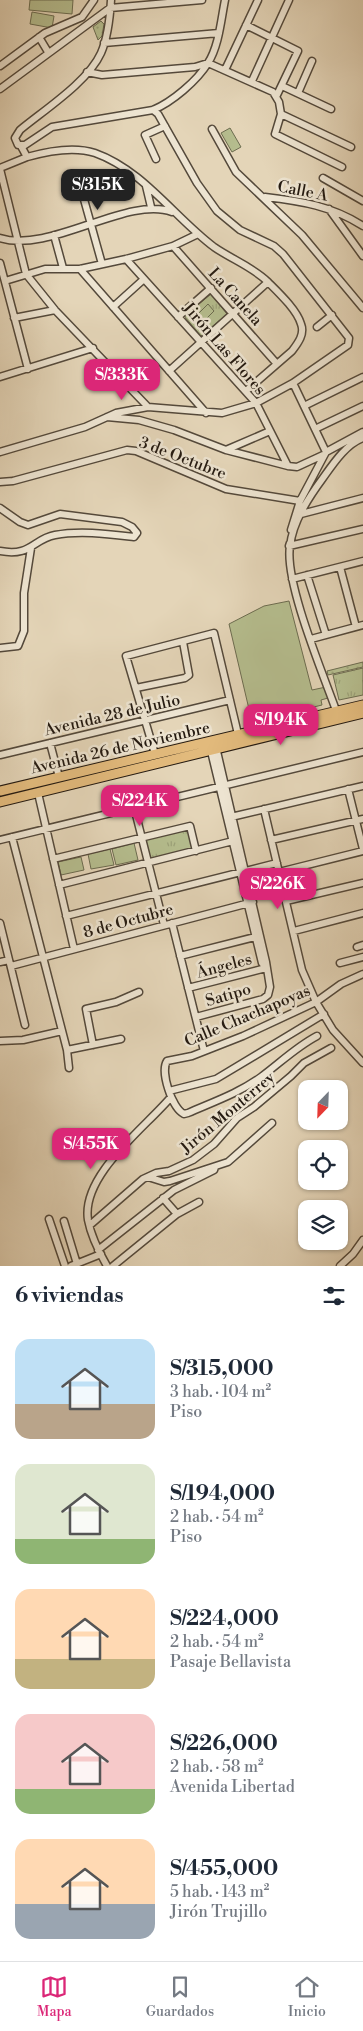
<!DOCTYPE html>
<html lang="es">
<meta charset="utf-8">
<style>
:root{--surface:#fff;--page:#f6f6f7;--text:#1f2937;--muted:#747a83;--line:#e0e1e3;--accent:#db2777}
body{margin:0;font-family:"Libre Bodoni",serif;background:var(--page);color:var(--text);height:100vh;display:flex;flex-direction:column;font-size:19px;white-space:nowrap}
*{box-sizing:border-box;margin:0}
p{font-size:16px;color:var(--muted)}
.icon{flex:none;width:28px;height:28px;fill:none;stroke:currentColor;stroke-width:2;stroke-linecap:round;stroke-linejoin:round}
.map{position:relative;height:1266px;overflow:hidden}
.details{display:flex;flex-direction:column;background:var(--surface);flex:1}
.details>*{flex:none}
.needle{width:32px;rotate:203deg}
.controls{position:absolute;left:298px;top:1080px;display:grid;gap:10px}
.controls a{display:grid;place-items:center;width:50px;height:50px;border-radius:10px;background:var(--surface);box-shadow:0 1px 4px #0004;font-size:25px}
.price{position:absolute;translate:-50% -42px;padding:0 11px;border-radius:10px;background:var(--accent);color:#fff;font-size:16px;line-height:32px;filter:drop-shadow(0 1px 2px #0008)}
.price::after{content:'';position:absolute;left:50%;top:30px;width:15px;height:11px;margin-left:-8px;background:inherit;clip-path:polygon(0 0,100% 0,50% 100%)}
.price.selected{background:#222;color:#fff}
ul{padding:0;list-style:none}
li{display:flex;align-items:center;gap:15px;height:125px;padding:0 15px}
li span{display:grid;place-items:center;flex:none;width:140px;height:100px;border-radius:15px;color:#555}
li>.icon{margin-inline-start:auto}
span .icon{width:60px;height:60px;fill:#fffc;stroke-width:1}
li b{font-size:21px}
h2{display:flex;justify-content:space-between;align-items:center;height:60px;padding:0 15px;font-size:21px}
.dock{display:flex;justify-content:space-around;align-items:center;height:70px;border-top:1px solid var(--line);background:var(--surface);font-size:14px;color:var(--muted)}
.dock a{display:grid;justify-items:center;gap:2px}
.dock .selected{color:var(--accent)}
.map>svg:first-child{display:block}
.grass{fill:url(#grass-dots);stroke:#6c6c50}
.park{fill:url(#park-tufts);stroke:#6c6c50}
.pitch{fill:#b5bd8e;stroke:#6c6c50}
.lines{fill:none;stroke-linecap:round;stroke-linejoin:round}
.minor-casing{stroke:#54493b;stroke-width:9}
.major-casing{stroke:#241a11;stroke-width:11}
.minor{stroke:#ede4d1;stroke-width:6}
.major{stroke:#e2ba7c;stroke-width:9}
.labels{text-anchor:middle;stroke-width:5;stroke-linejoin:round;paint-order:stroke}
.street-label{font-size:16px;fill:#241a11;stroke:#ede4d1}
</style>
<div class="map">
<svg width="363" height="1266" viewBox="0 0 363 1266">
<defs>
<pattern id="grass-dots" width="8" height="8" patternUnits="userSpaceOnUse" patternTransform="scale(1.25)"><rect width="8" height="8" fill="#b5bd8e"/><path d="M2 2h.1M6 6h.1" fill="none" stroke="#9ca279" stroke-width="1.8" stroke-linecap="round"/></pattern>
<pattern id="park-tufts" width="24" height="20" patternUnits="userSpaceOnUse" patternTransform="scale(1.25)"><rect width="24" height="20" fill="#b5bd8e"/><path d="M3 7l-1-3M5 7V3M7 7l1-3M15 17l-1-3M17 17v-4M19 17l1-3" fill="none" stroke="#9ca279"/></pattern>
</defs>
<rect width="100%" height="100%" fill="#e4d5b8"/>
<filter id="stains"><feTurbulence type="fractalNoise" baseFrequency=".004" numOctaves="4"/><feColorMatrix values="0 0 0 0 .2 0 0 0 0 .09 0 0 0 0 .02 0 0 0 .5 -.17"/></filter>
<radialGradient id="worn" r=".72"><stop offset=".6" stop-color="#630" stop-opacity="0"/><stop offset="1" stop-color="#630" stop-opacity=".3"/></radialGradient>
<path class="grass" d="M101,21L104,24L102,36L98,40L93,27Z
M363,662V667L328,675L327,671Z
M208,744L209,748L0,799V796Z"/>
<path class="park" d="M211,294L227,314L201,336L184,316Z
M363,668V695L339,700L333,675Z
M189,829L194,849L148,860L143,840Z"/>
<path class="pitch" d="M30,0H73L72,14L29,10Z
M32,12L54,16L52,28L30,24Z
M230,128L241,147L232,152L221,133Z
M208,304L214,311L200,325L194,318Z
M289,601L312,690L326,687L328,698L321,700L322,705L252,722L229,624L264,606Z
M134,843L138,860L116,865L112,849Z
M110,849L114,865L91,869L88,854Z
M81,857L84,870L61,875L58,862Z"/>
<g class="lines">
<g class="minor-casing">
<path id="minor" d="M111,0C110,17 108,37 101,53C88,82 44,110 20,130L15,138L18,145H25L52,127L153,110C172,102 197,81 208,63C219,46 221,20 225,0
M246,25L298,51L276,97
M39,37L48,52
M104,43L219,33
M0,66L45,33L82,17L94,0
M225,70L258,0
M87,72L102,75L195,67L208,63L273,92L279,102L281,114L351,147
M252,81L289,0
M282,86L331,109
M0,89L110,8L202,0
M298,93L312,61
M281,114L275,134L342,167
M212,129L236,172L302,235L363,308
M21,146L27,157C48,151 74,146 95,153C143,170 175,218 214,247C231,259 253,267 268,282C279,293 297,310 301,324C305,334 298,343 292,351L246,391
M156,159L145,135L165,126
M0,168L27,157
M0,169L26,274L55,310L148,407
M323,178L363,201
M146,186L151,207
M265,197C301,201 332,206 363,226
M329,209L363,256
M54,235L63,268
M0,238C50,254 128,195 172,212
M173,246L277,364
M126,259L256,403L288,466
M0,263L28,369
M102,264L80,185L126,171
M80,269L206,413
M5,281L45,269H80L126,259L173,246L198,234
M113,307L144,279
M178,317L211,288
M14,318L55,310
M317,327L332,315
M169,371L268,282
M0,377L93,348
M293,383L326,452
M304,406L363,377
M107,417L139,420L174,430L226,450L288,466L297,467L323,455
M315,429L363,406
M226,450L270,431
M0,452L85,427L116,413L148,407L222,413L256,403L293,383L348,345L349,338L283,254L274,246L240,230L217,211L197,183L158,114L153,110
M0,482L13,481L127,450L136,451L226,489L300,501
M0,508L20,522L28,525L60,514L122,522L132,527L137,533L134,537C109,534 80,530 55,535C33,539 31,557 0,551
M301,514L363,498
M291,530L300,501L326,452L363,432
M290,543L289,546L363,529
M340,567L356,627
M307,575L326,635
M292,579L363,561
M311,639L363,625
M0,648L18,646L24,631V593L31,548
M136,688L185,678L189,675L183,642
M337,713C324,676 284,582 290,546C293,521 309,497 323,478C333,464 346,444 363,438
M50,743L59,777
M210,747L262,963L266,968
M155,754L126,656L214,633L238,734
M0,755L230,700
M348,789L363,849
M38,793L74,949
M134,807L164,925
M264,809L302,970L316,1002L333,1030L363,1063
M231,817L363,786
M12,837L67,1050L69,1068
M0,840L363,752
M271,840L363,819
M53,859L190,826L196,851
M279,872L363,851
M59,885L237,840
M286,901L363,883
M66,916L277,863
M0,923L25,1025
M172,923L204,1051
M294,931L363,913
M357,947L363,945
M180,956L259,936
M0,962L9,960
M340,963L363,957
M11,966L253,902
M188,988L266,968
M196,1017L263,999L268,995L270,987L266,962L216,747
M317,1036C296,1047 280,1063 261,1077C239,1093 213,1102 188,1113L184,1114C172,1108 160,1072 167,1061L192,1056L243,1036L316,1002L341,984L363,974
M0,1041L23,1040L62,1031
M93,1045L86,1009L116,1002L139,992
M67,1050L121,1039
M169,1091L216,1079L324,1014
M148,1177L164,1182L170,1181L228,1162L272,1123
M163,1198L177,1214
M49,1219L65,1266
M64,1221L77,1264
M90,1225L143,1179L156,1173L169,1171L193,1160L214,1144L237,1118L254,1107L291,1076L304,1063L331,1048
M98,1250L174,1190L214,1170L215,1167
M71,1266L101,1254
M107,1266C99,1252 91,1236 88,1220C81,1175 145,1128 171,1097
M113,1266L177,1214L199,1202
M340,1266L353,1254L363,1240"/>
</g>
<g class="major-casing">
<path id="major" d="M0,791L363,705
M0,802L363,713"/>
</g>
<use href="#minor" class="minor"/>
<use href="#major" class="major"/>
</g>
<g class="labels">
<g class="street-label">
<text transform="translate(303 190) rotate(11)" y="6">Calle A</text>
<text transform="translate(236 296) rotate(48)" y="6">La Canela</text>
<text transform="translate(225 348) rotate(49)" y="6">Jirón Las Flores</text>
<text transform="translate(183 457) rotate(21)" y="6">3 de Octubre</text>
<text transform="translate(112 714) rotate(-13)" y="6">Avenida 28 de Julio</text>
<text transform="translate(120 747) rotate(-13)" y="6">Avenida 26 de Noviembre</text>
<text transform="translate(128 920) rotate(-15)" y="6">8 de Octubre</text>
<text transform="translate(224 965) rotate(-15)" y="6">Ángeles</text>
<text transform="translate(228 994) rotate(-16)" y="6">Satipo</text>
<text transform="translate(247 1015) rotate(-23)" y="6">Calle Chachapoyas</text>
<text transform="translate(227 1112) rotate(-40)" y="6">Jirón Monterrey</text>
</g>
</g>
<rect width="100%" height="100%" filter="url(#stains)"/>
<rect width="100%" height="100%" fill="url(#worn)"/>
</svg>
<div class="controls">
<a><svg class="needle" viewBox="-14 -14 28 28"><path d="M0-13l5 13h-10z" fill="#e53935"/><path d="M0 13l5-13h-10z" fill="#747a83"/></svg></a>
<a><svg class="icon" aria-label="locate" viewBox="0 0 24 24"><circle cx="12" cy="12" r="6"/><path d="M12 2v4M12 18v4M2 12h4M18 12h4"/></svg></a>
<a><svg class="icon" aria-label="layers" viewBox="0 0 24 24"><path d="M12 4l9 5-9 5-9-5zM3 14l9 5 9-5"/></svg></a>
</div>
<b class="price selected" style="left:98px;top:211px">S/315K</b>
<b class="price" style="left:122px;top:401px">S/333K</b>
<b class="price" style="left:281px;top:746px">S/194K</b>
<b class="price" style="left:140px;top:827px">S/224K</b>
<b class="price" style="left:278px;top:910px">S/226K</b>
<b class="price" style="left:91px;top:1170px">S/455K</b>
</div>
<section class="details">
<h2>6 viviendas<svg class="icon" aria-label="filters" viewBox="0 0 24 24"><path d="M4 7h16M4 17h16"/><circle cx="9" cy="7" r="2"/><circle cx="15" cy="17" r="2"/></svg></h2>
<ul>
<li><span style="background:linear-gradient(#bfe0f5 65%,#b9a48a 0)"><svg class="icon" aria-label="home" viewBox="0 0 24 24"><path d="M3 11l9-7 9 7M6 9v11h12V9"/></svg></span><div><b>S/315,000</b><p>3 hab. · 104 m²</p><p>Piso</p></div></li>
<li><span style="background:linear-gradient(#dfe7d0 75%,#8fb573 0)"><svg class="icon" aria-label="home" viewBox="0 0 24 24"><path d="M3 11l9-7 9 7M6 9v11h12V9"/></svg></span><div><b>S/194,000</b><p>2 hab. · 54 m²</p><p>Piso</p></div></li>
<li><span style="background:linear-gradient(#ffd9b3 70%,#c2b280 0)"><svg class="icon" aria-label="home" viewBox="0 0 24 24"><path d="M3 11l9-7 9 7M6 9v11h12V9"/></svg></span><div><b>S/224,000</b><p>2 hab. · 54 m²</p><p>Pasaje Bellavista</p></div></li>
<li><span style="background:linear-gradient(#f6c9c9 75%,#8fb573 0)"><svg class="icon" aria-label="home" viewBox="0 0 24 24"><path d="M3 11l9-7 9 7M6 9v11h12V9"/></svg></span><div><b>S/226,000</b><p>2 hab. · 58 m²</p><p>Avenida Libertad</p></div></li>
<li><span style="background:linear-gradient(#ffd9b3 65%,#9aa5b1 0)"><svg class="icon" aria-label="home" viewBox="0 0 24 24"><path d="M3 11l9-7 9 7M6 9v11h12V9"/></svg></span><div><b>S/455,000</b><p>5 hab. · 143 m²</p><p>Jirón Trujillo</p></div></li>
</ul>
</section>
<nav class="dock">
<a class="selected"><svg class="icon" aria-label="map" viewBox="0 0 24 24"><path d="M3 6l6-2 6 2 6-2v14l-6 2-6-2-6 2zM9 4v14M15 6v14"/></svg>Mapa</a>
<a><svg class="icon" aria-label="saved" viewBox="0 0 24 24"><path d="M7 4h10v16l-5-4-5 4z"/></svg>Guardados</a>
<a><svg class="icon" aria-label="home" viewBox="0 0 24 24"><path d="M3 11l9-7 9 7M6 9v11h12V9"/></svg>Inicio</a>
</nav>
